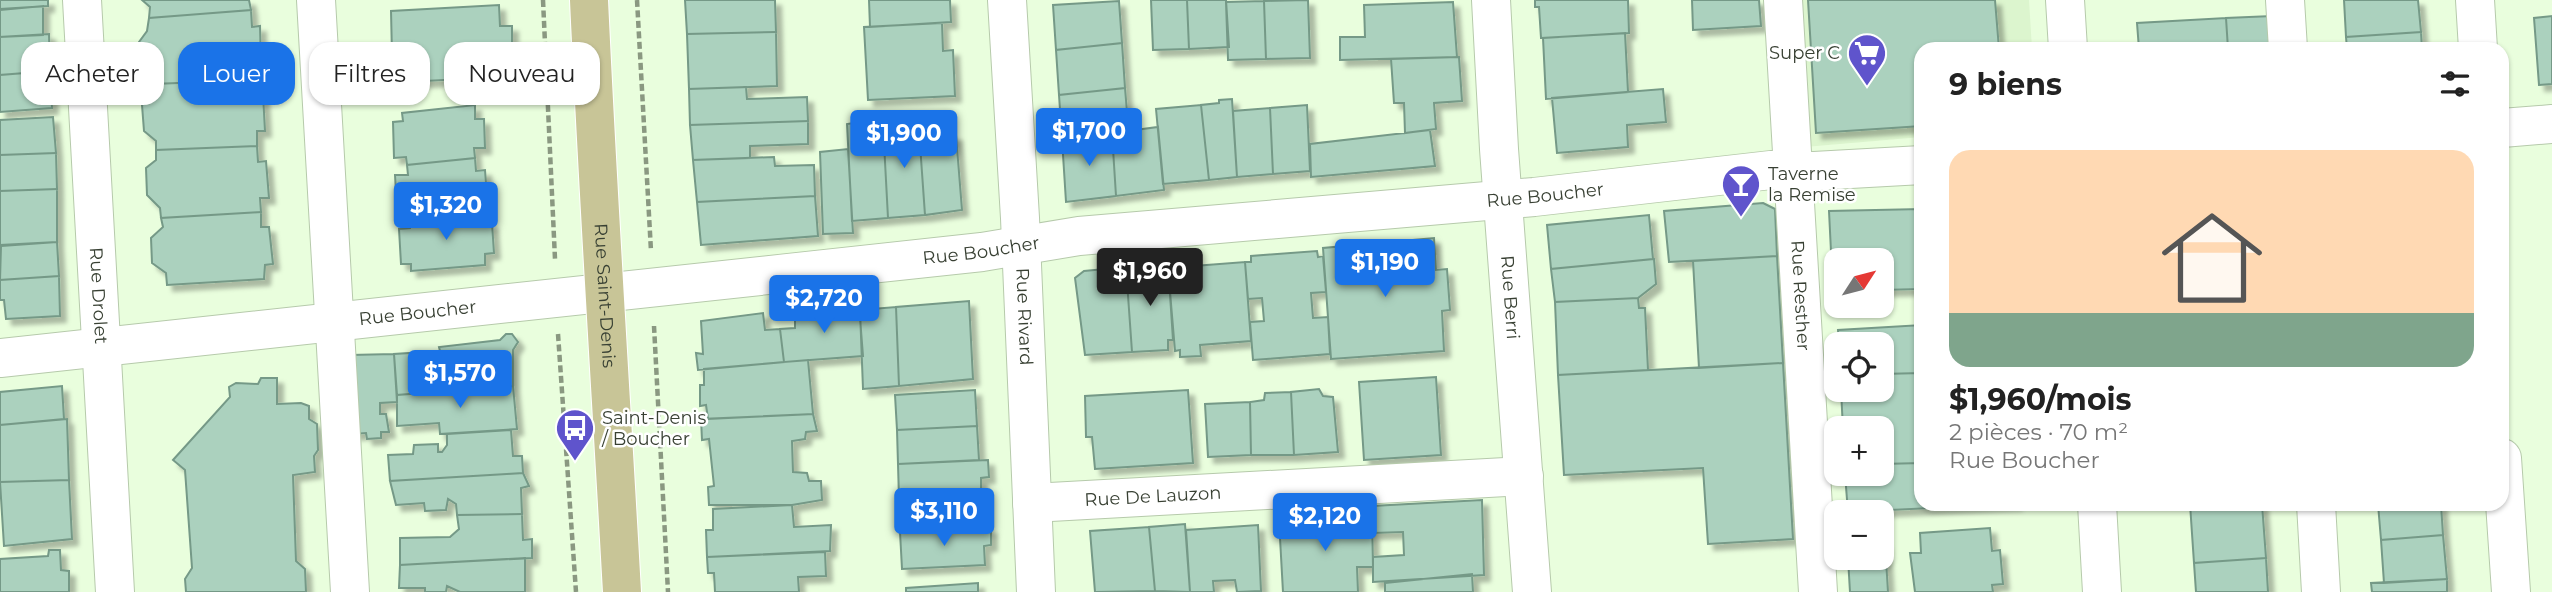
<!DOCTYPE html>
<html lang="fr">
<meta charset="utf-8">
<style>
:root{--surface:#fff;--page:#f6f6f6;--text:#222;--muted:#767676;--accent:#1a73e8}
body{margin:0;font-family:Montserrat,sans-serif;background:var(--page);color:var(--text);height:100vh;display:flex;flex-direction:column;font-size:26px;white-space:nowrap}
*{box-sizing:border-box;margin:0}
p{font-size:23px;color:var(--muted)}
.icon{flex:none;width:38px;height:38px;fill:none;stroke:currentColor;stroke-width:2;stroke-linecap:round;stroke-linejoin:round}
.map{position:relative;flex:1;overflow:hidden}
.side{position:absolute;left:1914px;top:42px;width:595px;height:469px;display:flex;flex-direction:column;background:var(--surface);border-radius:21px;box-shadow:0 2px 5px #0004}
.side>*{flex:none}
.hud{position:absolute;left:21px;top:42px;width:665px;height:63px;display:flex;gap:14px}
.needle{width:46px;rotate:54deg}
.tools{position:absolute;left:1824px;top:248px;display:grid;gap:14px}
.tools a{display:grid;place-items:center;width:70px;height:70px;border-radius:14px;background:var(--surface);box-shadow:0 2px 5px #0004;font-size:35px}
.price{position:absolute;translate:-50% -60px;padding:0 16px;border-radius:7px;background:var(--accent);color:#fff;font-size:23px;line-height:46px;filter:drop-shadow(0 2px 4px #0008)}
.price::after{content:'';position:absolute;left:50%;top:42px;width:21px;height:16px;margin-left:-10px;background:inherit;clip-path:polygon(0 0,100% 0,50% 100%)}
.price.active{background:#222;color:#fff}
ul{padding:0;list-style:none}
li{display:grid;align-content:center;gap:14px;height:371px;padding:0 35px}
li span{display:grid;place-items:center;height:217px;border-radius:21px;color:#555}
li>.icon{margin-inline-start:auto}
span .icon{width:126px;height:126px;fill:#fffc;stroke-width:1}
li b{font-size:30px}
h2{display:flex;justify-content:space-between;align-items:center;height:84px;padding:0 35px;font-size:30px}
.pill{padding:0 24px;border-radius:21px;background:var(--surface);box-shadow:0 2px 5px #0004;font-size:24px;line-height:63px}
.pill.active{background:var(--accent);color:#fff}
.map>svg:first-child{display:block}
.built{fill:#dcf5ce}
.building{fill:#abd1be;stroke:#759987;stroke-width:2;filter:url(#shadow)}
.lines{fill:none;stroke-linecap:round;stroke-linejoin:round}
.minor-casing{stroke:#b6caab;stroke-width:40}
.major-casing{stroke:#fff;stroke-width:40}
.path{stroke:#8a9881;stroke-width:4.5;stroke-dasharray:7 3.5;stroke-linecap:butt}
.minor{stroke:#fff;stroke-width:38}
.major{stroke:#c8c597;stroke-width:38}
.labels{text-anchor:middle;stroke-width:5;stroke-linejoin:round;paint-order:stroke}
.poi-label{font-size:18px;fill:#384033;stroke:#fff;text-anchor:start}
.street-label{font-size:18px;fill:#384033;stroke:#fff}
</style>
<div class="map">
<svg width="2552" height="592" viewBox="0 0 2552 592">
<defs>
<filter id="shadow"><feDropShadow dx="6" dy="6" stdDeviation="2" flood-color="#0004"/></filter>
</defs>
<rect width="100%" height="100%" fill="#e9fedd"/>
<path class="built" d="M1795,0H2029L2032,49H1922L1921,137L1805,147Z"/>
<path class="building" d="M0,0H48V6L0,9Z
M142,0H249L251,10L149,18L150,7Z
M685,0H775L776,32L687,34Z
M869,0H950L951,22L870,27Z
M1151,0H1187L1189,49L1153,50Z
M1187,0H1226L1229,47L1189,49Z
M1308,0L1310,58L1266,59L1264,1Z
M1535,0H1628L1629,33L1541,38L1539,7H1535Z
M1692,0H1759L1761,26L1693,30Z
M1808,0H1995L1999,49H1922V126L1816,133Z
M2344,0H2418L2421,32L2346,37Z
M1119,1L1122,43L1056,50L1053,5Z
M1264,1L1266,59L1228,60L1226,2Z
M1453,2L1457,57L1340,60V37H1365L1364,5Z
M499,5L500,26H512V54H501L503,77L405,82L403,55H392L391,11Z
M43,6V35L0,37V10Z
M251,10L252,27L260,26L261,65L254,64V80L153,84V71L140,60L139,42L147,31L149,18Z
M2272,16L2274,49H2228L2226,18Z
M2552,16V84L2539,85L2534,18Z
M2226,18L2228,49H2139L2137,23Z
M942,23L943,51L953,50L955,96L868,100L864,27Z
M776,32L777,86L689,89L687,34Z
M2421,32L2422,49H2347L2346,37Z
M1625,33L1628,92L1546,99L1543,38Z
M49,34L50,71L0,75V37Z
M1122,43L1125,88L1059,95L1056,50Z
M1459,57L1462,101L1434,103L1436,129L1405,133L1404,103H1394L1391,59Z
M50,71L52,108L0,112V75Z
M254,80L255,93L263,94L265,131H257V146L156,150V141L144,131L142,105L154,97L153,84Z
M746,87L747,99L807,97L808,121L690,125L689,89Z
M1125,88L1128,124L1104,126L1105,134L1062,139L1059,95Z
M1663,89L1666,122L1627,125L1628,147L1557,153L1552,98Z
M1232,99L1237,177L1209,180L1201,105L1219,103V100Z
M475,105V119H484L485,148H474L475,158L407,165L406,157L394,158L393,122L403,121L402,113Z
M1201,105L1209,180L1163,184L1156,109Z
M1307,105L1310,171L1273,174L1270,108Z
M1270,108L1273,174L1237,177L1233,111Z
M944,114L946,135H956L962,210L925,215L918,116Z
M918,116L925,215L888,218L884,143L893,142L892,119Z
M53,117L56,153L0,155V120Z
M873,120V144L884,143L888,218L852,221L847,124Z
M808,121V144L750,146V158L693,160L690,125Z
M1158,127L1164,190L1116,196L1112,133Z
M1430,130L1435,166L1311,177L1310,144Z
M1112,133L1116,196L1066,202L1062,139Z
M257,146L258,162L266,161L269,198H260L261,212L161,218L160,208L147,195L146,168L156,160V150Z
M848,149L853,233L823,234L820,152Z
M56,153L57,189L0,191V155Z
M774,157L775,166L814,165L815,196L697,202L693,160Z
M475,158L476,171L485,170L487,196L479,197L480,211L410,219V209L397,211L395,175H408L407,165Z
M57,189V242L0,245V191Z
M815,196L818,236L701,245L697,202Z
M1763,203L1775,209L1777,256L1669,262L1664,211Z
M1922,209V289L1881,290V261H1836V292H1833L1829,211Z
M480,211L482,224L492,223L494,253L485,254V265L411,271V264H401L399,229L410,228V219Z
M261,212V227H269L273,264L265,265L264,279L167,285L166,273L152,263L151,238L163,227L161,218Z
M1649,215L1653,259L1551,269L1547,225Z
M1434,238L1436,270L1447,269L1450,310L1442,311L1444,351L1331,359L1323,248Z
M57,242L59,276L0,280L1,246Z
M1317,251L1318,257L1323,256L1326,292L1311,293L1313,318L1328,317L1330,354L1253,360L1250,322L1264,321L1262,298L1248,299L1245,262H1251V256Z
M1777,256L1783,363L1699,368L1693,261Z
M1654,259L1656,284L1638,298L1555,302L1551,269Z
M1245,262L1251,341L1200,345L1201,356L1180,357V350L1175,351L1168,268Z
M1168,264L1173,340H1168V350L1132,352L1126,267Z
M1126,267L1132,352L1085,355L1075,278L1084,271Z
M59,276L60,316L6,319L4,300H0V280Z
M1638,298L1639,308H1645L1648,370L1558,375L1555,302Z
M969,301L973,379L899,386L896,307Z
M859,305L863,356L784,362L780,329L795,328V312Z
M896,307L899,386L863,389L860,310Z
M763,313L765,330L780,329L784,362L698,370L696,353L703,354L701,321Z
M1922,325V373L1881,374V345H1839L1838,330Z
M506,334H512L518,342L513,350V386L397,395L394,354L440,351L439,347L500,340Z
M394,354L397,402L380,403V414H386L389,432H381V438L367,439L366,433L353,434L350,355Z
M808,360L813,414L708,419L706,405L700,406V385H704V369Z
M1783,363L1793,539L1708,544L1703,468L1564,475L1558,375Z
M1922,373V463L1881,464V429H1843L1841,390H1881V374Z
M1436,377L1441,455L1364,460L1359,382Z
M261,378H277V404L301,403L309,406V419L317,424L318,450L314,456L315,472L293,475L296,561L305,569L306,592H186L185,579L192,568L185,470L173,460L230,397L229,387L236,383L258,384Z
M62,386L64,419L0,425V392Z
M513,386L517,429L440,434L439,423L397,426V395Z
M1319,389L1323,396L1333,397L1338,452L1294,455L1291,392Z
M975,390L977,426L897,430L895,395Z
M1188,390L1193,463L1095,469L1092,437H1086L1085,396Z
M1291,392L1294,455H1251L1250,402L1264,400L1265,393Z
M1250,402L1251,455L1208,457L1205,404Z
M813,414L817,431L806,432L805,439L792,441L793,472L807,473L809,481H821L822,500L792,505H709L708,487L714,486L709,439L702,440L701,419Z
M67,419L69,480L0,482V425Z
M977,426L979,460L898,464L897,430Z
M511,430L513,456H522L523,473L390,481L388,455L413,454L414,445L438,444V452H442L447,445V434Z
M988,460L989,477L981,478V493L899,499L898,464Z
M1922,463V504H2017L1848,512L1845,474H1881V464Z
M523,473L529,486L521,488L522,514L457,515L456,504L448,499L446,510L425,511L424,503L396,505L390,481Z
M69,480L72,539L4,546L0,482Z
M981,493L984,527L900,532L899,499Z
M1482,500L1484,575L1373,582V557L1404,555L1403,532L1373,533L1372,506Z
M2190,504H2262L2266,558L2194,563Z
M2378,504H2441L2443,535L2381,540Z
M792,505L794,527L831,525L830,551L707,557L706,530H713V509Z
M522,514L523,540L532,539V558L400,565V538L450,537L459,529L457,515Z
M1372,515L1373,567H1357L1358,592H1283L1279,520Z
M1185,524L1190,592L1155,591L1149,527Z
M1258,525L1261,591L1237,592L1235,580L1213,581L1214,592H1190L1186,530Z
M1149,527L1155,591L1095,592L1090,531Z
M991,528V545L984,546L985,565L902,569L900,532Z
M1990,528L1992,551L2000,550L2003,584L1992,585L1993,592H1915L1910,553H1921L1920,533Z
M2443,535L2447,579L2384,583L2381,540Z
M1885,543L1888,592H1850L1848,558H1881V544Z
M49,550H60L61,570L69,571V592H0V559L48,556Z
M825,552L826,576L798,577L799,592H715L714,573H708L707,557Z
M525,558V592H460L447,586L446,592H425V588H399L400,565Z
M2266,558L2268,592H2196L2194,563Z
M1472,574L1473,592H1385V583Z
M2447,579V592H2372L2371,583Z
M978,583V592H906V588Z"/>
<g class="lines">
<g class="minor-casing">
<g id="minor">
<path id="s1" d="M82,0L115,592"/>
<path d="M316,0L350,592"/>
<path id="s2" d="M1007,0L1020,218L1036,592"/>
<path id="s3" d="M1491,0L1499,149L1532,592"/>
<path id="s4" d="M1783,0L1818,592"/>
<path d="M2065,0L2068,49"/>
<path d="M2285,0L2288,49"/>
<path d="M2475,0L2478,49"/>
<path d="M2502,128L2552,124"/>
<path id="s5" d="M0,358L982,252L1079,236L1534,197L1771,170L1814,171L1922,165"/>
<path d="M2502,458L2511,592"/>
<path id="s6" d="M1032,503L1524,476"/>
<path d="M2097,504L2102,592"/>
<path d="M2316,504L2321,592"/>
</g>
</g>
<g class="major-casing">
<g id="major">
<path id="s7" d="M589,0C598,197 611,395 622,592"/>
</g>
</g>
<path class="path" d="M543,0L555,259
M637,0L651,251
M654,326L668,592
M558,334L576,592"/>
<use href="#minor" class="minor"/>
<use href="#major" class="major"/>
</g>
<defs>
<g id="supermarket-pin" transform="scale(2.0125)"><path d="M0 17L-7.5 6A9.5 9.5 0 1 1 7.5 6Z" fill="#5f54cc" stroke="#fff"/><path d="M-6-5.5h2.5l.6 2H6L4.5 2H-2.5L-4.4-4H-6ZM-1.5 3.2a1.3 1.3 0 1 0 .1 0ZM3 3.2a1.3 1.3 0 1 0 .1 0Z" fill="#fff"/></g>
<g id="bar-pin" transform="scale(2.0125)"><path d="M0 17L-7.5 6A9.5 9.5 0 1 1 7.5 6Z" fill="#5f54cc" stroke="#fff"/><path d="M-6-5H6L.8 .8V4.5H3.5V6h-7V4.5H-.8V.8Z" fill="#fff"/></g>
<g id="bus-pin" transform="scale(2.0125)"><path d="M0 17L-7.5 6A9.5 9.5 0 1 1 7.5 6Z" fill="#5f54cc" stroke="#fff"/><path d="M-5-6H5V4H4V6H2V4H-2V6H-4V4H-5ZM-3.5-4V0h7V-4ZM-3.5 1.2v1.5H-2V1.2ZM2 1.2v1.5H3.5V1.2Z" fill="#fff"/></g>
</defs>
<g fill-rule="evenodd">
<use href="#supermarket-pin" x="1867" y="53"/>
<use href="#bar-pin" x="1741" y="184"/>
<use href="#bus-pin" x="575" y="428"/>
</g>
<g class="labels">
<g class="poi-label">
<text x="1840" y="59" text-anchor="end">Super C</text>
<text x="1768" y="180">Taverne<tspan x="1768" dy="21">la Remise</tspan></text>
<text x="602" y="424">Saint-Denis<tspan x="602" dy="21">/ Boucher</tspan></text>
</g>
<g class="street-label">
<text dy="6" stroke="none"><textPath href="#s5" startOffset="1554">Rue Boucher</textPath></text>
<text dy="6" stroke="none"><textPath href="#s5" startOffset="987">Rue Boucher</textPath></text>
<text dy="6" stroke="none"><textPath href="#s1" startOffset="296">Rue Drolet</textPath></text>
<text dy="6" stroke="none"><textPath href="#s7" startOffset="296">Rue Saint-Denis</textPath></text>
<text dy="6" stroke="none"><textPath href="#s3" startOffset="298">Rue Berri</textPath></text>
<text dy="6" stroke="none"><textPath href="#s4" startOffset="296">Rue Resther</textPath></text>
<text dy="6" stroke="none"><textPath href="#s5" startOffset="420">Rue Boucher</textPath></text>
<text dy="6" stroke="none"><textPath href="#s2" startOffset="317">Rue Rivard</textPath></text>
<text dy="6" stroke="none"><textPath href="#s6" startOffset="121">Rue De Lauzon</textPath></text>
</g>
</g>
</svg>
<div class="tools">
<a><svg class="needle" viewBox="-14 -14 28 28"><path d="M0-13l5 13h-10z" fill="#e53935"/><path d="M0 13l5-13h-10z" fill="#767676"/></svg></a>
<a><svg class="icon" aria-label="locate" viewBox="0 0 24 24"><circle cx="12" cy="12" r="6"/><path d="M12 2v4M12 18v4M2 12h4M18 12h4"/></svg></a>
<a>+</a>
<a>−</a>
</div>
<b class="price" style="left:1089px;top:168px">$1,700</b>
<b class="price" style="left:904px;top:170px">$1,900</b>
<b class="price" style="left:446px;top:242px">$1,320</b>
<b class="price" style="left:1385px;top:299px">$1,190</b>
<b class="price active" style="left:1150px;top:308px">$1,960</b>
<b class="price" style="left:824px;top:335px">$2,720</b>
<b class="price" style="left:460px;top:410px">$1,570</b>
<b class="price" style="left:944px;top:548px">$3,110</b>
<b class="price" style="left:1325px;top:553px">$2,120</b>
<div class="hud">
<a class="pill">Acheter</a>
<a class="pill active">Louer</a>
<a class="pill">Filtres</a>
<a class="pill">Nouveau</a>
</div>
<section class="side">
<h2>9 biens<svg class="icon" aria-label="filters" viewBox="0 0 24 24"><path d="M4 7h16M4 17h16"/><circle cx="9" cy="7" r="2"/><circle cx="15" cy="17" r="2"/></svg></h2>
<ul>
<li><span style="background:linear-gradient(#ffd9b3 75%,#7fa58c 0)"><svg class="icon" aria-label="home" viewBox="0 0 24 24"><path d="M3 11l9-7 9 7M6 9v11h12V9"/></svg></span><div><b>$1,960/mois</b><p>2 pièces · 70 m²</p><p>Rue Boucher</p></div></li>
</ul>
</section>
</div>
